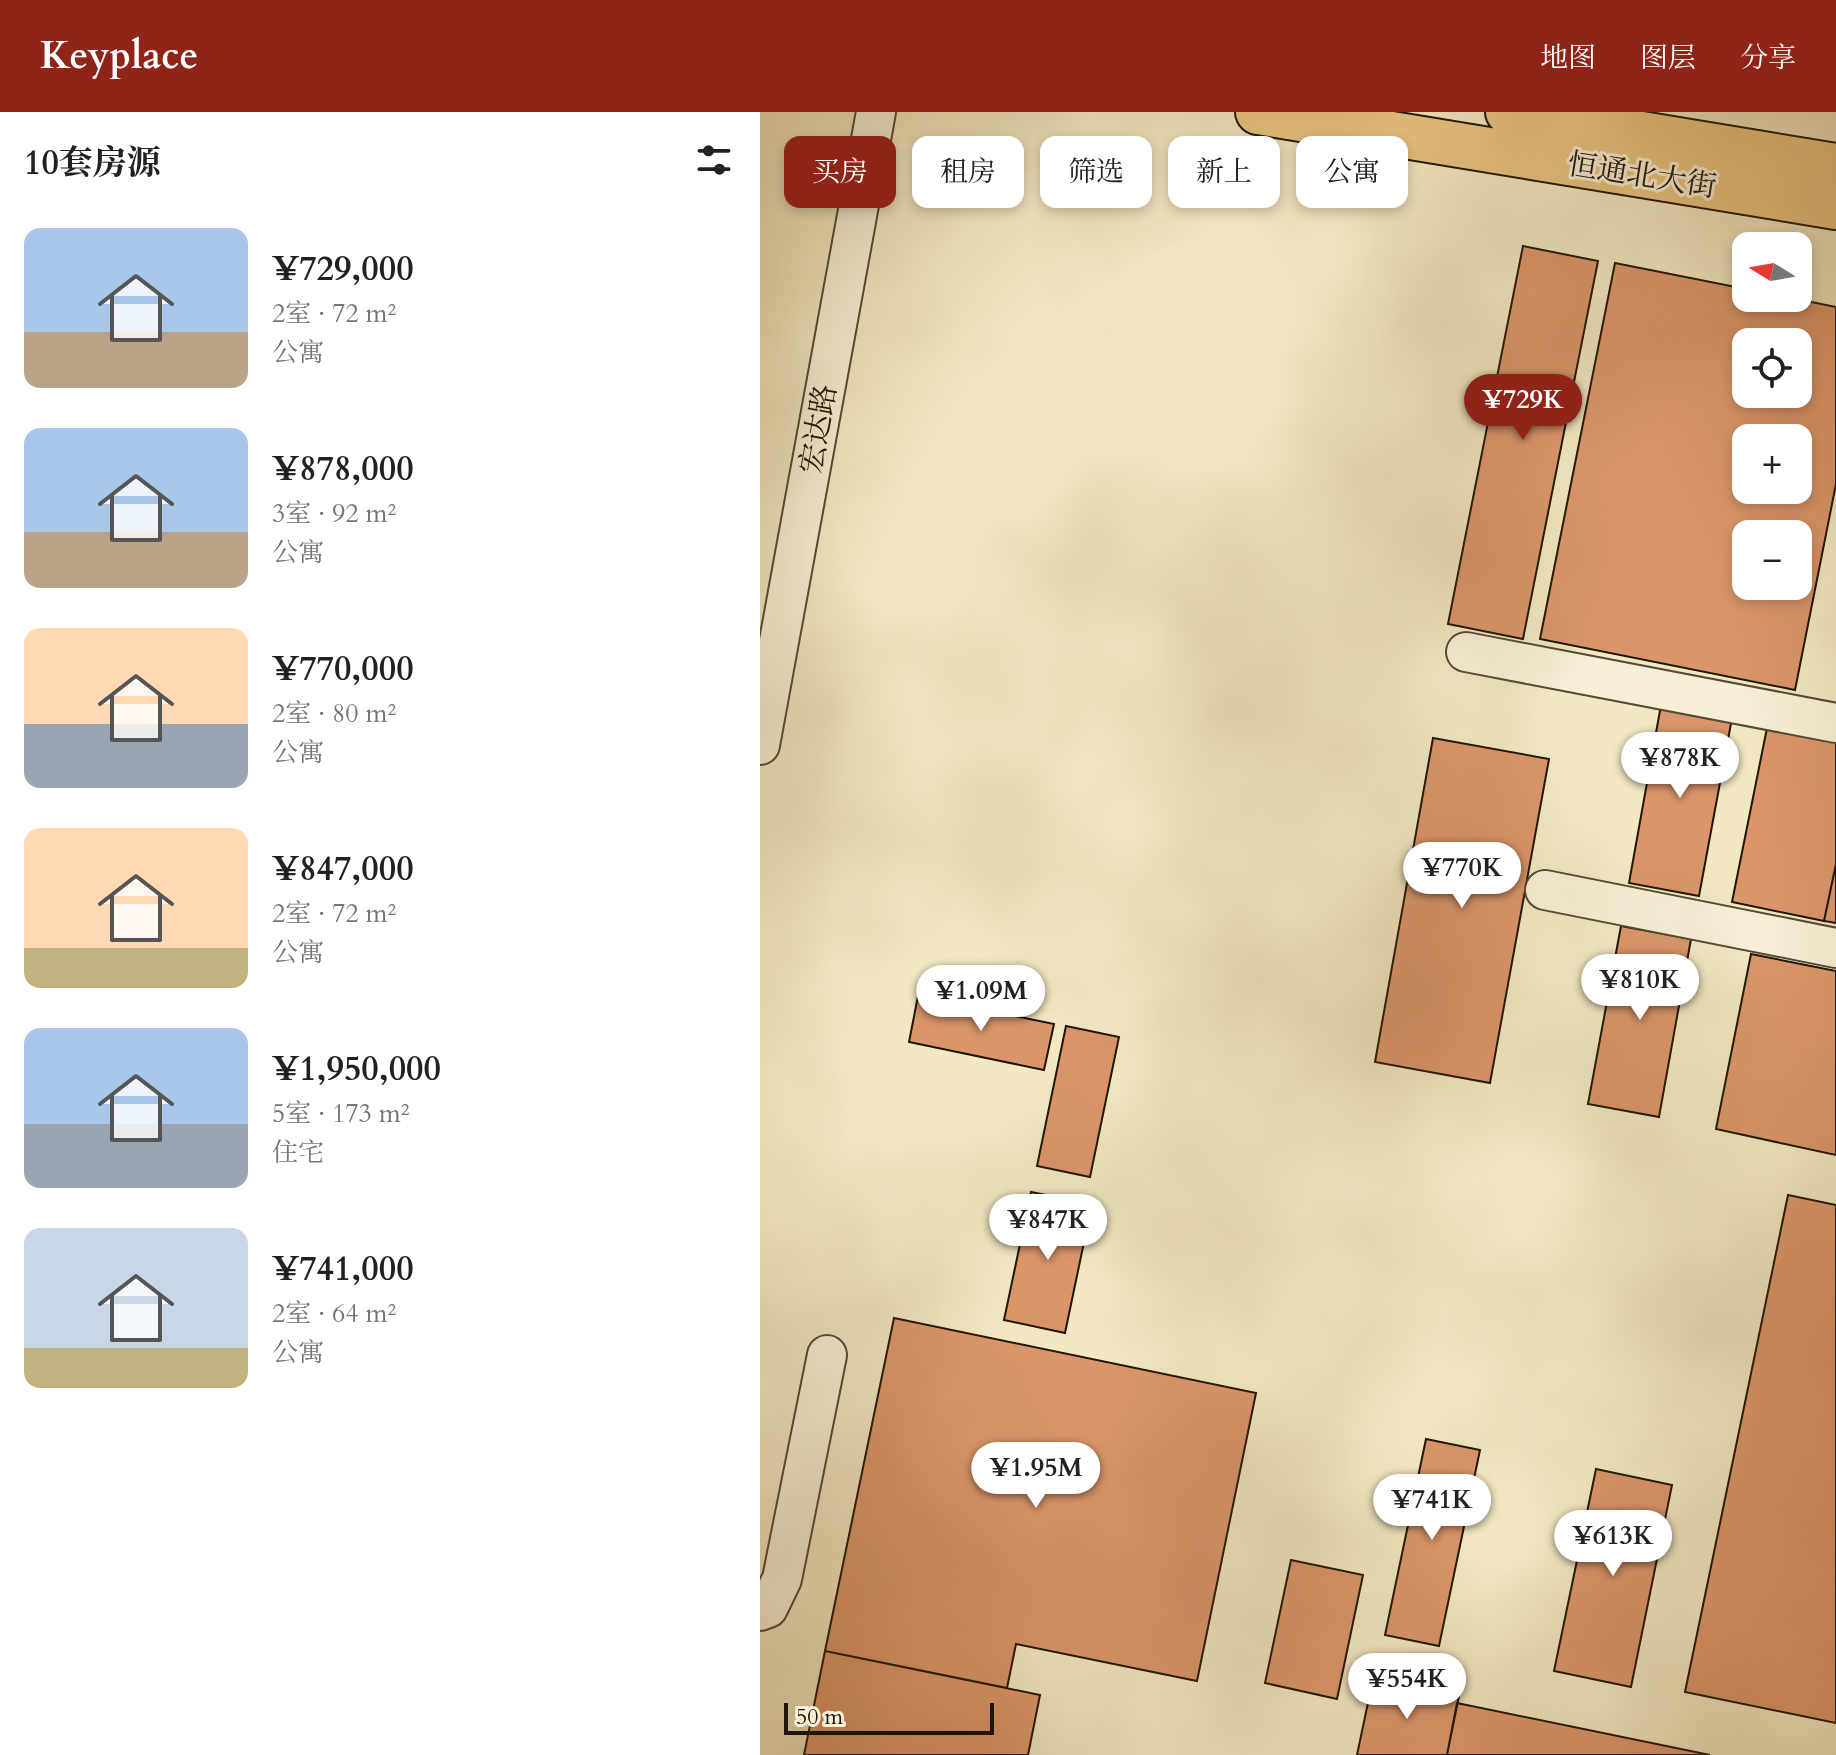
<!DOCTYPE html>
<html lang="zh">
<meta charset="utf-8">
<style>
:root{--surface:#fff;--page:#f2f2f2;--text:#202124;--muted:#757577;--accent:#8f2418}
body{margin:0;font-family:Cardo,"Noto Serif SC",serif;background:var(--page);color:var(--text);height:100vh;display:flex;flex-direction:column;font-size:30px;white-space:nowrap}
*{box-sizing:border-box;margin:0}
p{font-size:26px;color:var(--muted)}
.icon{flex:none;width:44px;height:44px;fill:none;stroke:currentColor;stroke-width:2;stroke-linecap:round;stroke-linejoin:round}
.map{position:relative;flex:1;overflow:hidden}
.side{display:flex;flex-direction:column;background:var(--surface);width:760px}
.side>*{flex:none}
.banner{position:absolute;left:24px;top:24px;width:760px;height:72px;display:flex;gap:16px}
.needle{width:52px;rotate:281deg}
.controls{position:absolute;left:972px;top:120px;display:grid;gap:16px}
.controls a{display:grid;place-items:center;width:80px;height:80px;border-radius:16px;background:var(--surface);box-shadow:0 4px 12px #0003;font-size:40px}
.scale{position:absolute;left:24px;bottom:20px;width:210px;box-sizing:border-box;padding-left:8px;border:4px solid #201507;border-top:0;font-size:22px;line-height:28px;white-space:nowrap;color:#201507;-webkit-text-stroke:6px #f7f0d7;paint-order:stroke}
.price{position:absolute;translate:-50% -68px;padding:0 18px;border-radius:28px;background:#fff;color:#222;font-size:26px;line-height:52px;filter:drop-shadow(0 2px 4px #0008)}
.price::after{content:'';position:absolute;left:50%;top:48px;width:24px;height:18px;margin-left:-12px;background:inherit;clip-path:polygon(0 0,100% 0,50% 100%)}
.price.current{background:var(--accent);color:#fff}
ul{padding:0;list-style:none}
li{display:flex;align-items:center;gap:24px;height:200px;padding:0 24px}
li span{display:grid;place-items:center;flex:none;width:224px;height:160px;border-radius:16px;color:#555}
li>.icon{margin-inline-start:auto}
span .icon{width:96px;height:96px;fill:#fffc;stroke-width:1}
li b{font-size:34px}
h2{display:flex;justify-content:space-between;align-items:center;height:96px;padding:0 24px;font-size:34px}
.chip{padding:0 28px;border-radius:16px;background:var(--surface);box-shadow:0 4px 12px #0003;font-size:28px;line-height:72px}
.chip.current{background:var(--accent);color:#fff}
header{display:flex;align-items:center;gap:48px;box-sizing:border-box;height:112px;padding:0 40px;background:var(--accent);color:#fff}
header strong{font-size:38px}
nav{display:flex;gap:44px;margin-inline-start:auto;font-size:28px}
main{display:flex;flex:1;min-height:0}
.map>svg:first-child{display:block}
.building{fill:#da966a;stroke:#201507;stroke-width:2;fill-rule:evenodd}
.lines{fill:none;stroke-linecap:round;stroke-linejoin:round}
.minor-casing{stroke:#544a36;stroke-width:42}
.major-casing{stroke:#201507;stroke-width:48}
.minor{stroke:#f7f0d7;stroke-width:38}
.major{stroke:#e9c481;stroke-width:44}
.labels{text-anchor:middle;stroke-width:6;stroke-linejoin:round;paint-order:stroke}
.street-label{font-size:30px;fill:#201507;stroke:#f7f0d7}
</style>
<header>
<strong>Keyplace</strong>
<nav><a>地图</a><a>图层</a><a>分享</a></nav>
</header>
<main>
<section class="side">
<h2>10套房源<svg class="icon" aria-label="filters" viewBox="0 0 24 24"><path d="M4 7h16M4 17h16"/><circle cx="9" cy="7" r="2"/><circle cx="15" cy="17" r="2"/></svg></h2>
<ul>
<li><span style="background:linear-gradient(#a9c7e8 65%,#b9a48a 0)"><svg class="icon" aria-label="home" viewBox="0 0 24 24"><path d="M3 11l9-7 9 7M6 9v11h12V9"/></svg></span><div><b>¥729,000</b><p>2室 · 72 m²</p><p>公寓</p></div></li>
<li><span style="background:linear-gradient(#a9c7e8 65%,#b9a48a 0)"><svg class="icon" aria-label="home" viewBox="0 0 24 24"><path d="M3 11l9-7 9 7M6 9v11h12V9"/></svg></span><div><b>¥878,000</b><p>3室 · 92 m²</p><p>公寓</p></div></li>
<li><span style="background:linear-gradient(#ffd9b3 60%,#9aa5b1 0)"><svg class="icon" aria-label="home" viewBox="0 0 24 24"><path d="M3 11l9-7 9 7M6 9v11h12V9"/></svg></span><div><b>¥770,000</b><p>2室 · 80 m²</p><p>公寓</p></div></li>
<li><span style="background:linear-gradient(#ffd9b3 75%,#c2b280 0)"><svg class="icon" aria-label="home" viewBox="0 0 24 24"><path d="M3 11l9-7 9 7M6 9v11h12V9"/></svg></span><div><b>¥847,000</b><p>2室 · 72 m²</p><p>公寓</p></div></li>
<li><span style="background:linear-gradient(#a9c7e8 60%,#9aa5b1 0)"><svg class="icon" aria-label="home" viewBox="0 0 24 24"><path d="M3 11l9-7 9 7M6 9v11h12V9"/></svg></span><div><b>¥1,950,000</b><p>5室 · 173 m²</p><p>住宅</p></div></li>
<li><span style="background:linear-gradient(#c9d6e8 75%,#c2b280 0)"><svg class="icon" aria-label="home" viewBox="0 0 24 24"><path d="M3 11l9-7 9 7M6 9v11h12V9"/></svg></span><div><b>¥741,000</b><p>2室 · 64 m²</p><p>公寓</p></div></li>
</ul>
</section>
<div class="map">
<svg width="1076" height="1643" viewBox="0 0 1076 1643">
<rect width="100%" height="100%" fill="#f2e8c2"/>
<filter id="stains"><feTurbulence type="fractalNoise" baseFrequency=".0025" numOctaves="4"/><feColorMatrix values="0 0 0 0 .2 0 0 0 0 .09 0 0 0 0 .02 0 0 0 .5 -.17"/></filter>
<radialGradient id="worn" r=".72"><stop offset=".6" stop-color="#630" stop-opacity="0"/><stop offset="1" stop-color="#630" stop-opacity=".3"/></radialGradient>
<path class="building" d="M763,134L838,149L763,527L688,512Z
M855,151L986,177V186H1032L1076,195V372L1035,578L780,527ZM986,230H1038V282H986ZM986,326H1038V378H986ZM986,422H1038V474H986Z
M901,593L972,606L939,784L869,771Z
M1007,616L1076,630V752L1064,809L972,790Z
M673,626L789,647L730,971L615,950Z
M1076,752V811L1064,809Z
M861,814L931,827L899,1005L828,992Z
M991,842L1076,859V1043L956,1017Z
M158,884L294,912L284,958L149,930Z
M306,914L359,925L330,1065L277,1054Z
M271,1080L332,1092L305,1221L244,1208Z
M1028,1083L1076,1093V1611L925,1580Z
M134,1206L496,1281L437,1569L256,1532L247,1576L65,1539Z
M666,1327L720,1338L679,1534L625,1523Z
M836,1357L912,1373L871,1575L794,1559Z
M531,1448L603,1463L577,1587L505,1571Z
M65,1539L280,1583L268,1643H44Z
M613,1567L699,1584L687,1643H597Z
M697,1591L950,1643H687Z"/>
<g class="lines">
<g class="minor-casing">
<path id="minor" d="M706,540L1076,611
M0,633L116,0
M785,778L1076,836
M0,1499L8,1496L22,1467L67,1243"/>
</g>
<g class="major-casing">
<path id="major" d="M498,0L1076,95
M748,0L1076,54"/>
</g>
<use href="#minor" class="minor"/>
<use href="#major" class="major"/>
</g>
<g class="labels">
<g class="street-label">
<text transform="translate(882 63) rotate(9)" y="10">恒通北大街</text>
<text transform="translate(58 317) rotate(-80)" y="10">宏达路</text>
</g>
</g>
<rect width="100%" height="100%" filter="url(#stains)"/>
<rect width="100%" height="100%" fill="url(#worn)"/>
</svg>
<div class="controls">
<a><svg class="needle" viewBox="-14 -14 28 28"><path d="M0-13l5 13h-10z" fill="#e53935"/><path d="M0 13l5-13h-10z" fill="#757577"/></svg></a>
<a><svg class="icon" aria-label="locate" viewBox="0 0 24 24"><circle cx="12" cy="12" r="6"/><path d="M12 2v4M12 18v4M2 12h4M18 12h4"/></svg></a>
<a>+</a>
<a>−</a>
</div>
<div class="scale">50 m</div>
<b class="price current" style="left:763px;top:330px">¥729K</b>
<b class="price" style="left:920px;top:688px">¥878K</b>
<b class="price" style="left:702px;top:798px">¥770K</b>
<b class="price" style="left:880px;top:910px">¥810K</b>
<b class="price" style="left:221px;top:921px">¥1.09M</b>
<b class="price" style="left:288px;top:1150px">¥847K</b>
<b class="price" style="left:276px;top:1398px">¥1.95M</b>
<b class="price" style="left:672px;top:1430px">¥741K</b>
<b class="price" style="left:853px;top:1466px">¥613K</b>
<b class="price" style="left:647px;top:1609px">¥554K</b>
<div class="banner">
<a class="chip current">买房</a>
<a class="chip">租房</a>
<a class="chip">筛选</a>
<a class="chip">新上</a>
<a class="chip">公寓</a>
</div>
</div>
</main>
